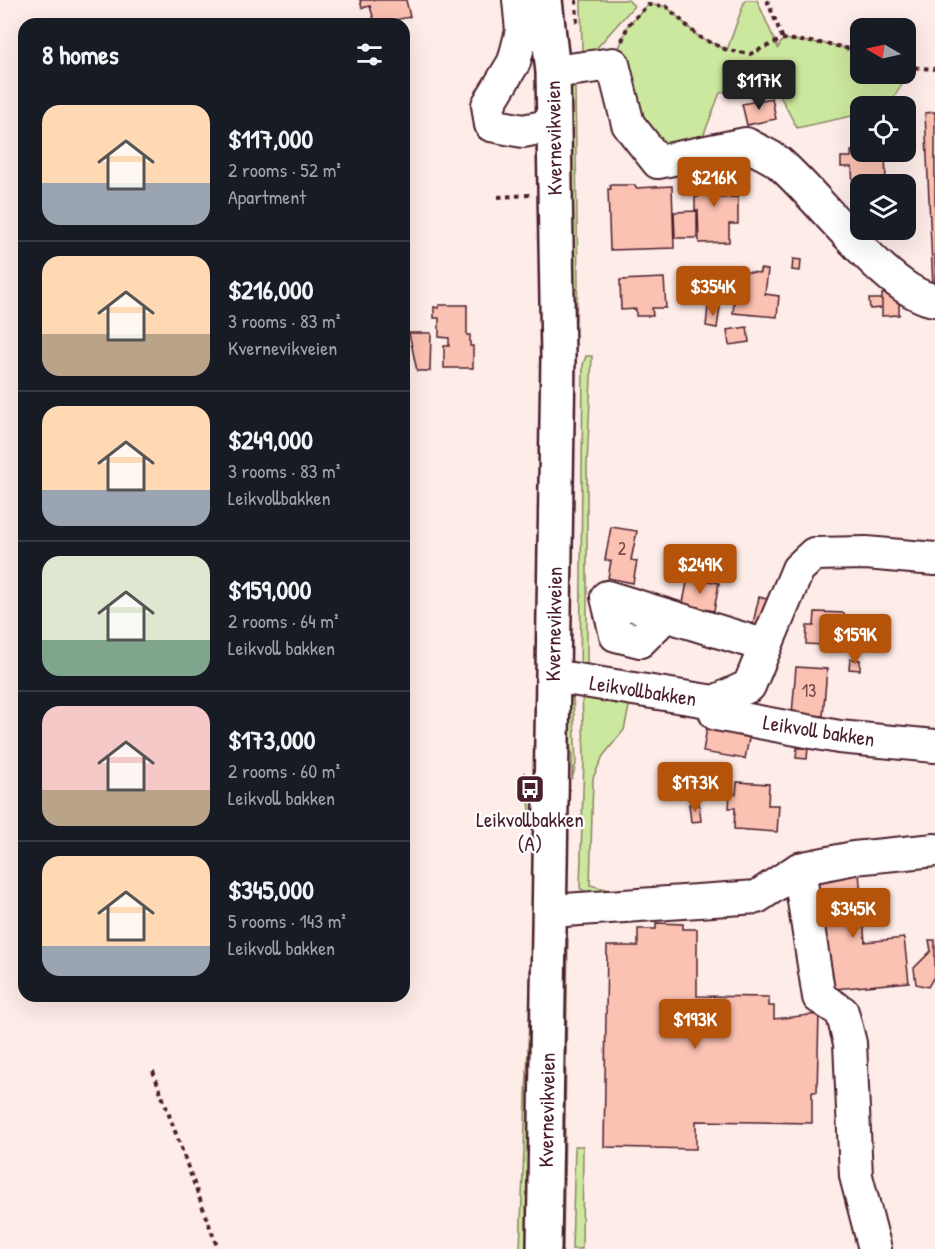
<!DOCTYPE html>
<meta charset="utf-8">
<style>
:root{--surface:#171b24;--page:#242831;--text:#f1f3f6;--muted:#9ea1a6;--line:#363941;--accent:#b45309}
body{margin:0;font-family:"Patrick Hand",sans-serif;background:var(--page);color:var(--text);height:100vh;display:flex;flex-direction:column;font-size:22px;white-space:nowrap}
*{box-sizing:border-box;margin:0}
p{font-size:20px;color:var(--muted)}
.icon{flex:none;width:33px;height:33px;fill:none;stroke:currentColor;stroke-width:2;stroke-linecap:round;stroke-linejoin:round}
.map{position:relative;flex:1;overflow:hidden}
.details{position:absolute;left:18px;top:18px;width:392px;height:984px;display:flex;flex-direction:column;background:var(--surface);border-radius:18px;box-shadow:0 6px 24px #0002}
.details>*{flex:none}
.needle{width:39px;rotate:279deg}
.controls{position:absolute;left:850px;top:18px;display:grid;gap:12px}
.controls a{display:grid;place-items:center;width:66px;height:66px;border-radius:12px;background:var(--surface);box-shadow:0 6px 24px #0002;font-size:30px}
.price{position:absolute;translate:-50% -51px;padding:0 14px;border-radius:6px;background:var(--accent);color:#fff;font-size:20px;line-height:39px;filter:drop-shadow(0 2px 3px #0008)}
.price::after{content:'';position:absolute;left:50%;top:36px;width:18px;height:14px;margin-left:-9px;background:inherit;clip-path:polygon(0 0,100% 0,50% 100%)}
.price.active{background:#222;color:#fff}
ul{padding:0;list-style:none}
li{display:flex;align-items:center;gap:18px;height:150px;padding:0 24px}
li+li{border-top:2px solid var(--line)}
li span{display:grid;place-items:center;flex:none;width:168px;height:120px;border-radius:18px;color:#555}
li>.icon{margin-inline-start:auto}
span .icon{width:72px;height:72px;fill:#fffc;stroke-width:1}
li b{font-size:26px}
h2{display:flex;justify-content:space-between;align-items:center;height:72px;padding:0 24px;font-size:26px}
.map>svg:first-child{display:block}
.green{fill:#cce79e;stroke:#8b8364;stroke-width:1.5}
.building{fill:#fbc1b2;stroke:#4a1f2b;stroke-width:1.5}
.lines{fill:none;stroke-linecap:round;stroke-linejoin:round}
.minor-casing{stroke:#4a1f2b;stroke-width:36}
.major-casing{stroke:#4a1f2b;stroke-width:38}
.path{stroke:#4a1f2b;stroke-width:4;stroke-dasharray:4.5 4.5;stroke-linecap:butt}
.minor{stroke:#fff;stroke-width:32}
.major{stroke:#fff;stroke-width:33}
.labels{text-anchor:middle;stroke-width:4.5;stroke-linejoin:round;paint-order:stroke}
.number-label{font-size:18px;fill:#76484d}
.street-label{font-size:21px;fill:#4a1f2b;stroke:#fff}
.poi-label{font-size:21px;fill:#4a1f2b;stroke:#fff}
</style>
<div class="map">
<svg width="935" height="1249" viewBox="0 0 935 1249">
<rect width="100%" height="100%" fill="#feece8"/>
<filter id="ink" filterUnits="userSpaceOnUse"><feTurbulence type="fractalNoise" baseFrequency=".0167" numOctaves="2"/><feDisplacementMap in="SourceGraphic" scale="12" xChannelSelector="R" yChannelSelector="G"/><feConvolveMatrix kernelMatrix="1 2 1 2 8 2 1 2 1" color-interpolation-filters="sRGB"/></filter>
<g filter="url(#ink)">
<path class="green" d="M581,0H628L634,6L593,52L582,51Z
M745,0H757L778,48L783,39L829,44L861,52V74H906V67L912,69L888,106H861V114L797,128L770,77L720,93L700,144L658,162L613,64L628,25L648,5L666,6L699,37L727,50Z
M575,88L578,285L575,331L569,332L568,89Z
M586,356H592L587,465V683L580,682L583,365Z
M582,692L631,698L624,730L603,756L593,778L590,885L618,892L596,899L580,888L584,758Z
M573,695L576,764L572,779V756L564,711Z
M524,773L530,780L540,835L535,1249H520L536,845Z
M568,938L563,1249H554L560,958Z
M575,1146H583L582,1249H572Z"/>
<path class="building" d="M360,0H406L410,17L375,24L370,6L362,8Z
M772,98L776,119L747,125L742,104Z
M935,112V287H933L925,113Z
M851,151L885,152L886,184H861V214H854L852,167H841V157H851Z
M721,168V198L738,197V224H729V242L699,243L698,210H695V197H698L697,169Z
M610,185H635L636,188L672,186L674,248L610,250L608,189H611Z
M697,211V238H675L674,212Z
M793,259L801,260L800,271L792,270Z
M760,269L768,270L765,294L779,296L777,317L733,313L734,302L722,301L725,273L736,274V271L760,273Z
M664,278L666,308H652L653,316H636V309L621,310L620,280Z
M899,293V315L882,316V294Z
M869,299H882V308L870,309Z
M439,305H467V335H470V346H473V368H444V346H449V338L439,337V318H434V307L439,308Z
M708,306L720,307L717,328L706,326Z
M747,327L749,342L729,345L727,330Z
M409,333H431L430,371H417Z
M611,527L637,531L631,560L637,561L633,583L608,578L611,561L605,560Z
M688,577L719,583L714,611L694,607L693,611L678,608L679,602L683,603Z
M759,597L771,600L764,631L752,628Z
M815,612L844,613L842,646L806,644L807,626H814Z
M850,659L860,660V670L849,669Z
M796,667L827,669L823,716L792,714Z
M708,721L751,728L745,759L703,752Z
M797,748H808L807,759L796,758Z
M737,782L769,784L768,805H779L777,832L734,829L735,808H729L730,794H736Z
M699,803L701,821L691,822L689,804Z
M859,873L865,942L904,938L909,982L824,990L813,878Z
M656,923L683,924V929H697V996L769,997V1006H774V1019L819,1014L817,1092H812V1123L696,1121V1149L604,1147L607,946H638V929H656Z
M929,940H935V975L928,987L916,984L914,968L931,951Z"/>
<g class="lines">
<g class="minor-casing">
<path id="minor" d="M519,0L522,31L514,62L488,105L491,125L523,131L554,125
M553,72L613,64L628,124L658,162L746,144C756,150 769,155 778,162C817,194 889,295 935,300
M607,597L766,646
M607,597L616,635L640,641L666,615
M553,676L714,702L749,686L798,569L814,554L866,553L935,559
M714,702L716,714L839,737L935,746
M550,911L757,897L799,869
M875,1249L856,1176L850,1043L842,1012L819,997L799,869L854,858L935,850"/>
</g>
<g class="major-casing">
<path id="major" d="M544,1249L558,357L553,72L545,0"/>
</g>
<path class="path" d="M576,0L577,23
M767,0L783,39
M622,41L628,25L648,5L666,6L699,37L727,50L750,54L783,39L829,44L861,52
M906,67L935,69
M498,197L530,195
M153,1071L218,1249"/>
<use href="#minor" class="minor"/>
<use href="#major" class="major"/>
</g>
</g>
<defs>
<g id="bus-square" transform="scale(1.5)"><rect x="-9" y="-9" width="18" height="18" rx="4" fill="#4a1f2b" stroke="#fff"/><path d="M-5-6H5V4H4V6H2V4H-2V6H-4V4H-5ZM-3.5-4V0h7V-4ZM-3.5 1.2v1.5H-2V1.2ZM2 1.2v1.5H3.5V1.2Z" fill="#fff"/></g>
</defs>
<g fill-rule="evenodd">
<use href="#bus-square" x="530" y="789"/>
</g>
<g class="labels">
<g class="number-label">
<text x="622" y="555">2</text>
<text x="809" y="697">13</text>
</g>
<g class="street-label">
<text transform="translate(554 138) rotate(-91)" y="7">Kvernevikveien</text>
<text transform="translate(554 624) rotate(-89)" y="7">Kvernevikveien</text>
<text transform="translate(643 691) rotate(9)" y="7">Leikvollbakken</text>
<text transform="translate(819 731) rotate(9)" y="7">Leikvoll bakken</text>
<text transform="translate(547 1110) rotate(-89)" y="7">Kvernevikveien</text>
</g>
<g class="poi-label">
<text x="530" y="827">Leikvollbakken<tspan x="530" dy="24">(A)</tspan></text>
</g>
</g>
</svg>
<div class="controls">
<a><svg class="needle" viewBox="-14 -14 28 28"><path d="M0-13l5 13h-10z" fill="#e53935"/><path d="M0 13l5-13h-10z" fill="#9ea1a6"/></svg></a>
<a><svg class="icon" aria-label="locate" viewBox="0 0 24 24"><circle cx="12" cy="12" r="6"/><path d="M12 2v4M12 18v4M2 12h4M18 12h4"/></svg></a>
<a><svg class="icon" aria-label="layers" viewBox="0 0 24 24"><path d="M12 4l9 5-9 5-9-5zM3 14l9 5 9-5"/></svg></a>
</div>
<b class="price active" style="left:759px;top:111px">$117K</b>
<b class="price" style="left:714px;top:208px">$216K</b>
<b class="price" style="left:713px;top:317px">$354K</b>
<b class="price" style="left:700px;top:595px">$249K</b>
<b class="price" style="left:855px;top:665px">$159K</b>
<b class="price" style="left:695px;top:813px">$173K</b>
<b class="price" style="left:853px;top:939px">$345K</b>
<b class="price" style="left:695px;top:1050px">$193K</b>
<section class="details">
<h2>8 homes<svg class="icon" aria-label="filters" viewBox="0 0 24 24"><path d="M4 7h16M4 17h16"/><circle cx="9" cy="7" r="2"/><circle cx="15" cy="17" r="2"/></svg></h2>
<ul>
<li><span style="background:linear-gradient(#ffd9b3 65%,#9aa5b1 0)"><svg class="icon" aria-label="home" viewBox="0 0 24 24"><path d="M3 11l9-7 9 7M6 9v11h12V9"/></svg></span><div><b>$117,000</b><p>2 rooms · 52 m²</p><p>Apartment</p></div></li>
<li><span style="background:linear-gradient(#ffd9b3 65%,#b9a48a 0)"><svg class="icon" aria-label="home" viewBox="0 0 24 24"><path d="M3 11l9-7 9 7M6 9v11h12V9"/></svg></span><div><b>$216,000</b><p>3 rooms · 83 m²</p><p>Kvernevikveien</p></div></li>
<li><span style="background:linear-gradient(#ffd9b3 70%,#9aa5b1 0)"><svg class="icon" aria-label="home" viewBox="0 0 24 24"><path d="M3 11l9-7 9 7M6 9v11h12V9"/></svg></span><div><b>$249,000</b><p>3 rooms · 83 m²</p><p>Leikvollbakken</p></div></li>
<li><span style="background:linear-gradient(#dfe7d0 70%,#7fa58c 0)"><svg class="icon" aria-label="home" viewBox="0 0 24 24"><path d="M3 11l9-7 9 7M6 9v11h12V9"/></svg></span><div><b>$159,000</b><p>2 rooms · 64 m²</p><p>Leikvoll bakken</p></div></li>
<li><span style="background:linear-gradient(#f6c9c9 70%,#b9a48a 0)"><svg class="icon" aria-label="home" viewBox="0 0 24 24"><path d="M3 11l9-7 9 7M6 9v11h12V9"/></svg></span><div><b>$173,000</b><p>2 rooms · 60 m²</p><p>Leikvoll bakken</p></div></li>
<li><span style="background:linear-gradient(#ffd9b3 75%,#9aa5b1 0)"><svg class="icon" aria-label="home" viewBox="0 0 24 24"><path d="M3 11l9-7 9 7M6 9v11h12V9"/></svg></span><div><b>$345,000</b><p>5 rooms · 143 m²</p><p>Leikvoll bakken</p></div></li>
</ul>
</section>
</div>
